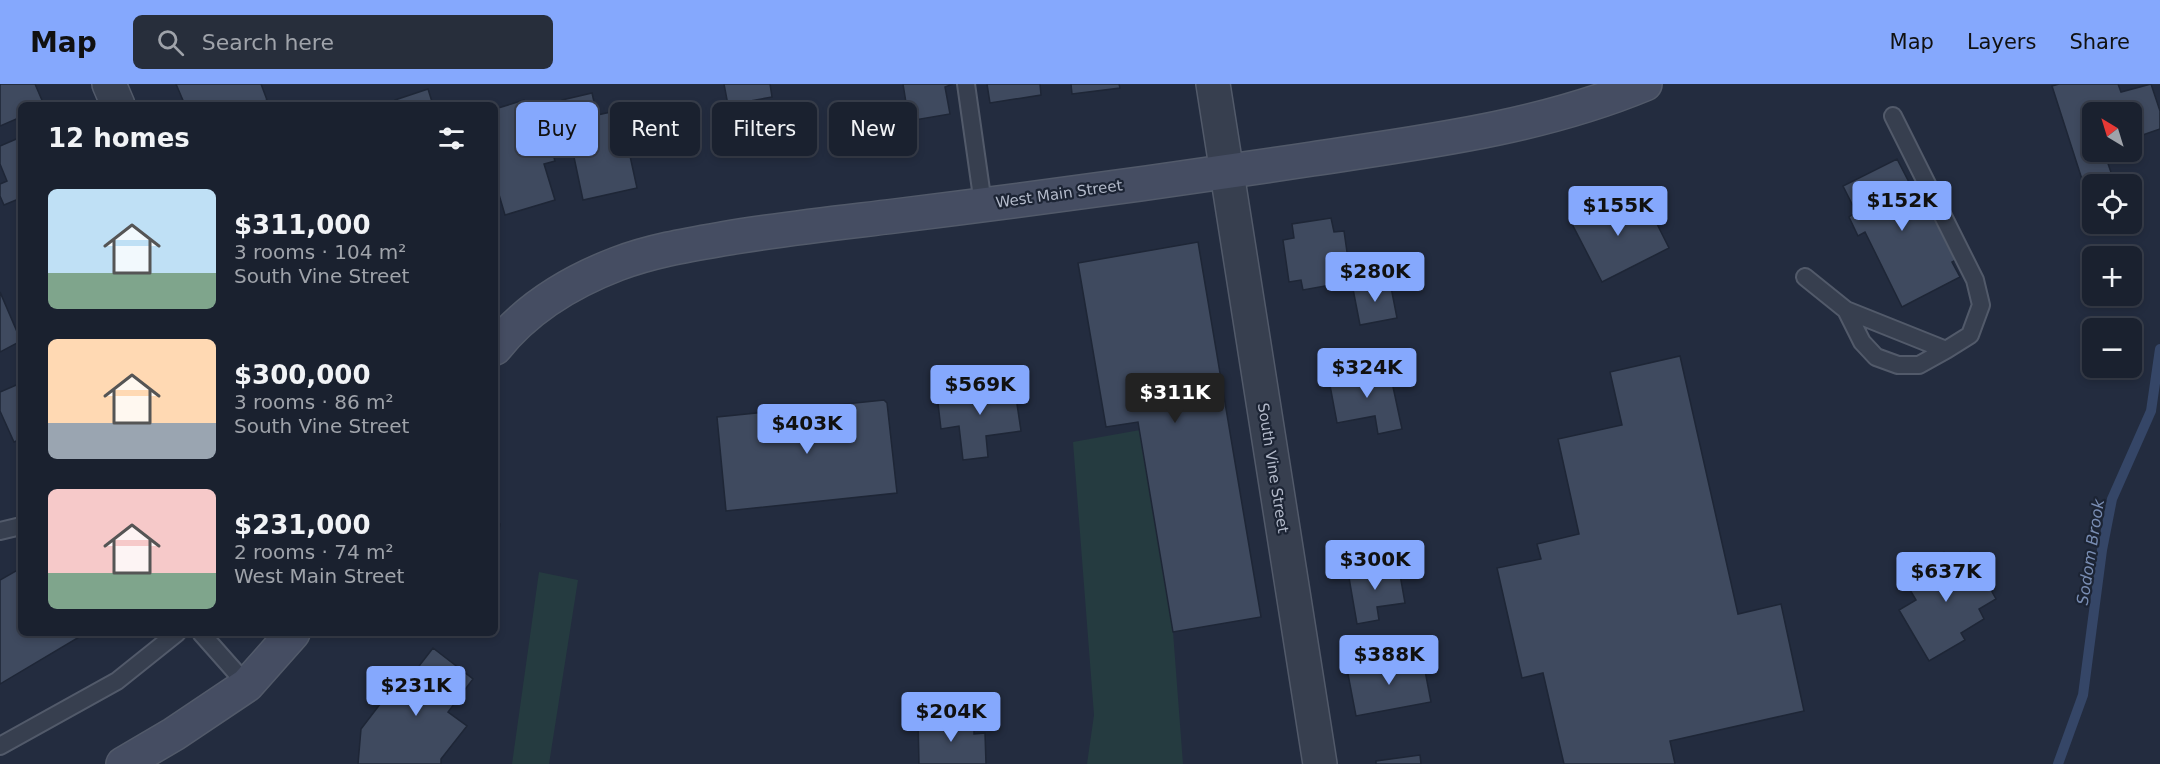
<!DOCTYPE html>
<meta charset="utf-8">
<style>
:root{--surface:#1a212f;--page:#272e3b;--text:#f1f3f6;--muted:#9fa3aa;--line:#383e4b;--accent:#85a8fd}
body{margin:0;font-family:"DejaVu Sans",sans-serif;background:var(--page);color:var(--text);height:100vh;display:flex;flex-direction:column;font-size:22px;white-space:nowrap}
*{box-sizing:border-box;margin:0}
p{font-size:20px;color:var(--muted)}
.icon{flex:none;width:33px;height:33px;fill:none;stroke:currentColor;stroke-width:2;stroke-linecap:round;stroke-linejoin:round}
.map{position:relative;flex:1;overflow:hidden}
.details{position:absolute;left:18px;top:18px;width:480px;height:534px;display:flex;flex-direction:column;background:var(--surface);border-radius:9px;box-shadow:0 3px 9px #0003,0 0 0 2px var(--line)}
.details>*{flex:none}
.guide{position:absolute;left:516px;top:18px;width:570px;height:54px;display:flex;gap:12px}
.needle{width:39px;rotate:322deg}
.tools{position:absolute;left:2082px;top:18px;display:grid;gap:12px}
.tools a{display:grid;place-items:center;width:60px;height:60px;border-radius:9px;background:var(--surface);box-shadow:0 3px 9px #0003,0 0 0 2px var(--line);font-size:30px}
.price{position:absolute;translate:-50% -51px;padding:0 14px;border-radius:6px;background:var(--accent);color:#111;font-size:20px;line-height:39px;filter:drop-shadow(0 2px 3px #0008)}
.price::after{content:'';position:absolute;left:50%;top:36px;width:18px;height:14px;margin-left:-9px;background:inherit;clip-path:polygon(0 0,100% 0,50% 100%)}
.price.on{background:#222;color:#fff}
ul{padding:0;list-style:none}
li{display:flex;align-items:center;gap:18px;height:150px;padding:0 30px}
li span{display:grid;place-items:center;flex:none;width:168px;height:120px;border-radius:9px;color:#555}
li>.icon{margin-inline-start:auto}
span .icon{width:72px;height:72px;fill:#fffc;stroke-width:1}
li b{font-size:26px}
h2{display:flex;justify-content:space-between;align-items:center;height:72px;padding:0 30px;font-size:26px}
.pill{padding:0 21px;border-radius:9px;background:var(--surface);box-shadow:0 3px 9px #0003,0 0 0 2px var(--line);font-size:21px;line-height:54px}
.pill.on{background:var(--accent);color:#111}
header{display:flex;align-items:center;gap:36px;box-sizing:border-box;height:84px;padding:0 30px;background:var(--accent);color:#111}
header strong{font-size:28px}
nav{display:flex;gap:33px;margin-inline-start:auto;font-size:21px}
.search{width:420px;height:54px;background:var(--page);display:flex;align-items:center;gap:15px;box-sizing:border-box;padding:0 21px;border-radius:9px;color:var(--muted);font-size:22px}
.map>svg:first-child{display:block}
.green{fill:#253b40}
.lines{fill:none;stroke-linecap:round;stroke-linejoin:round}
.stream{stroke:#354667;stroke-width:10}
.building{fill:#3f4a5f;stroke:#1e2636;stroke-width:1.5}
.lane-casing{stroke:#525a6a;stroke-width:20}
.street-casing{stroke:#525a6a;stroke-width:36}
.secondary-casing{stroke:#525a6a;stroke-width:36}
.lane{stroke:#373f4f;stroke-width:16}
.street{stroke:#373f4f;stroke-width:33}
.secondary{stroke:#454d62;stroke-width:33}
.labels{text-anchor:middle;stroke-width:4.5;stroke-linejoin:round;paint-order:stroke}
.street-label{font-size:15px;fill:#b3baca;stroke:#1c2434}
.water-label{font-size:16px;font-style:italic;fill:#798db3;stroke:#1c2434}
</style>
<header>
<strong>Map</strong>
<div class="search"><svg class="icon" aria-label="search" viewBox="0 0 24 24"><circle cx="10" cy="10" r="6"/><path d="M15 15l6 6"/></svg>Search here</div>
<nav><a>Map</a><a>Layers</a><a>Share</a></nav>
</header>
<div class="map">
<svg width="2160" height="680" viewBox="0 0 2160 680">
<rect width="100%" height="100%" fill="#232c3f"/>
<path class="green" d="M1140,346L1173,548L1183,680H1087L1094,631L1073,358Z
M539,488L578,496L549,680H512Z"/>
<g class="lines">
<path class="stream" d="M2058,680L2083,611L2102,466L2112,415L2151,327L2160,265"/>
</g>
<path class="building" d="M0,0H35L44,21H21V33L0,42Z
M176,0H261L267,16L254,21H200L198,18L185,21Z
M724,0H770L772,13L728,21Z
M903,0H953L945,3L950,30L909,37Z
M987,0H1040L1041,11L990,19Z
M1071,0H1119L1120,4L1072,10Z
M2059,0H2118L2121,8L2151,0L2160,27V45L2134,54L2132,28H2092V68H2104L2115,100H2092V113L2088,114L2052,2Z
M428,5L433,21H396L395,16Z
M592,9L597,31L620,26L637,104L583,116L562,16Z
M524,16L534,47L545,43L555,77L544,80L555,116L505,131L495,97V25Z
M21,53V114L4,121L0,112V100L7,97L0,80V62Z
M1897,75L1912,104L1920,100L1958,175L1952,178L1960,193L1902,223L1865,148L1858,152L1849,133L1856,128L1843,102Z
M1622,110L1634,134L1650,126L1669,164L1602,198L1570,136Z
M1331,134L1334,148L1344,147L1350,189L1341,191L1342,199L1303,206L1301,196L1289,198L1283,156L1294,154L1292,140Z
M1198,158L1261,533L1173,548L1138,338L1106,343L1078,179Z
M1390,198L1397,234L1360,241L1353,205Z
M0,208L21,257L0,268Z
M1680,272L1738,530L1781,520L1804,627L1670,657L1675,680H1564L1543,589L1522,594L1497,484L1541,475L1537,460L1579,450L1558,355L1622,341L1610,288Z
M1389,284L1402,345L1378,350L1375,332L1337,339L1329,296Z
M21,299V355L14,358L0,327V308Z
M1014,300L1021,347L986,352L988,373L963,376L959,342L941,345L937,311Z
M884,316L887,319L897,409L726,427L717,333Z
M495,440H500L495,480Z
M1944,468L1950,480L1970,468L1996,515L1979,525L1984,535L1961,549L1965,556L1929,577L1899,526L1916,516L1906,499L1920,491L1916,484Z
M1398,479L1405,519L1377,523L1379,536L1357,540L1348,488Z
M21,484V549H86L0,600V496Z
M433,564L473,595L448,628L467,642L441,675V680H358L361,645L400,594L406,599Z
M1422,571L1431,618L1356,632L1347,585Z
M974,635V650L985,649L986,680H919L918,636Z
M1420,671L1421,680H1376V677Z"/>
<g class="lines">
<g class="lane-casing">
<path id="lane" d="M966,0L983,120
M1805,193L1846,226L1946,266L1970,251L1981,221L1975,196L1893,32
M1846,226L1862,258L1876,273L1898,281H1919L1946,266
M0,447L21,442
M201,549L247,601
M0,662L117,597L177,549"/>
</g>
<g class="street-casing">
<path id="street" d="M109,0L118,21
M1213,0L1320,680"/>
</g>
<g class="secondary-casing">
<path id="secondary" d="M495,264C526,225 570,198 617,180C651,167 687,161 722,155C780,145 837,139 895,132C1034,115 1173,96 1312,75C1425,58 1539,44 1645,0
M123,680L174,650L247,601L293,549"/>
</g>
<use href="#lane" class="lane"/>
<use href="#street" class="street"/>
<use href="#secondary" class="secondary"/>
</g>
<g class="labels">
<g class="street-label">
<text transform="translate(1059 110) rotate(-8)" y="5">West Main Street</text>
<text transform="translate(1273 384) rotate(81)" y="5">South Vine Street</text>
</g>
<g class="water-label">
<text transform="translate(2090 468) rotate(-81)" y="6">Sodom Brook</text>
</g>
</g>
</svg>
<div class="tools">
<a><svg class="needle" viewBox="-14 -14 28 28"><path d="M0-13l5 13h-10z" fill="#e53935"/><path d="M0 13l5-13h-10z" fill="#9fa3aa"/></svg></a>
<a><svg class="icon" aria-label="locate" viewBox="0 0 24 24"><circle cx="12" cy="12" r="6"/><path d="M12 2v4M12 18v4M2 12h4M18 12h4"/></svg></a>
<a>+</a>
<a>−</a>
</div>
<b class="price" style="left:1902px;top:148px">$152K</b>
<b class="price" style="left:1618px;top:153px">$155K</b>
<b class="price" style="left:1375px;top:219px">$280K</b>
<b class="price" style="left:1367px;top:315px">$324K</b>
<b class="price" style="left:980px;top:332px">$569K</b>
<b class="price on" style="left:1175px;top:340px">$311K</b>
<b class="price" style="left:807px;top:371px">$403K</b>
<b class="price" style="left:1375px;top:507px">$300K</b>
<b class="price" style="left:1946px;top:519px">$637K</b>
<b class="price" style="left:1389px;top:602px">$388K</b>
<b class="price" style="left:416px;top:633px">$231K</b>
<b class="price" style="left:951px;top:659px">$204K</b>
<div class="guide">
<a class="pill on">Buy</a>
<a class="pill">Rent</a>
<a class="pill">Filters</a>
<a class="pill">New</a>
</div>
<section class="details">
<h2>12 homes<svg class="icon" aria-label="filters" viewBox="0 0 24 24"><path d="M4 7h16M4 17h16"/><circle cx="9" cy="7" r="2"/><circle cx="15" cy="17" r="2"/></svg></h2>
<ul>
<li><span style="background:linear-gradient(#bfe0f5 70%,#7fa58c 0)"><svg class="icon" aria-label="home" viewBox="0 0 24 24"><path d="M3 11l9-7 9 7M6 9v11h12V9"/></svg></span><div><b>$311,000</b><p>3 rooms · 104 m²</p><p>South Vine Street</p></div></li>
<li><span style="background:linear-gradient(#ffd9b3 70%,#9aa5b1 0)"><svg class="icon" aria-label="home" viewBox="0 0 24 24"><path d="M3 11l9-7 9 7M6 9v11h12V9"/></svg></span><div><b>$300,000</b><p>3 rooms · 86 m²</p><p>South Vine Street</p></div></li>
<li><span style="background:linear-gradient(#f6c9c9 70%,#7fa58c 0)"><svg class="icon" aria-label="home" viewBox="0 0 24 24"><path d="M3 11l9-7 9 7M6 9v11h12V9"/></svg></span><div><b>$231,000</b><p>2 rooms · 74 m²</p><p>West Main Street</p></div></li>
</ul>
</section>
</div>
